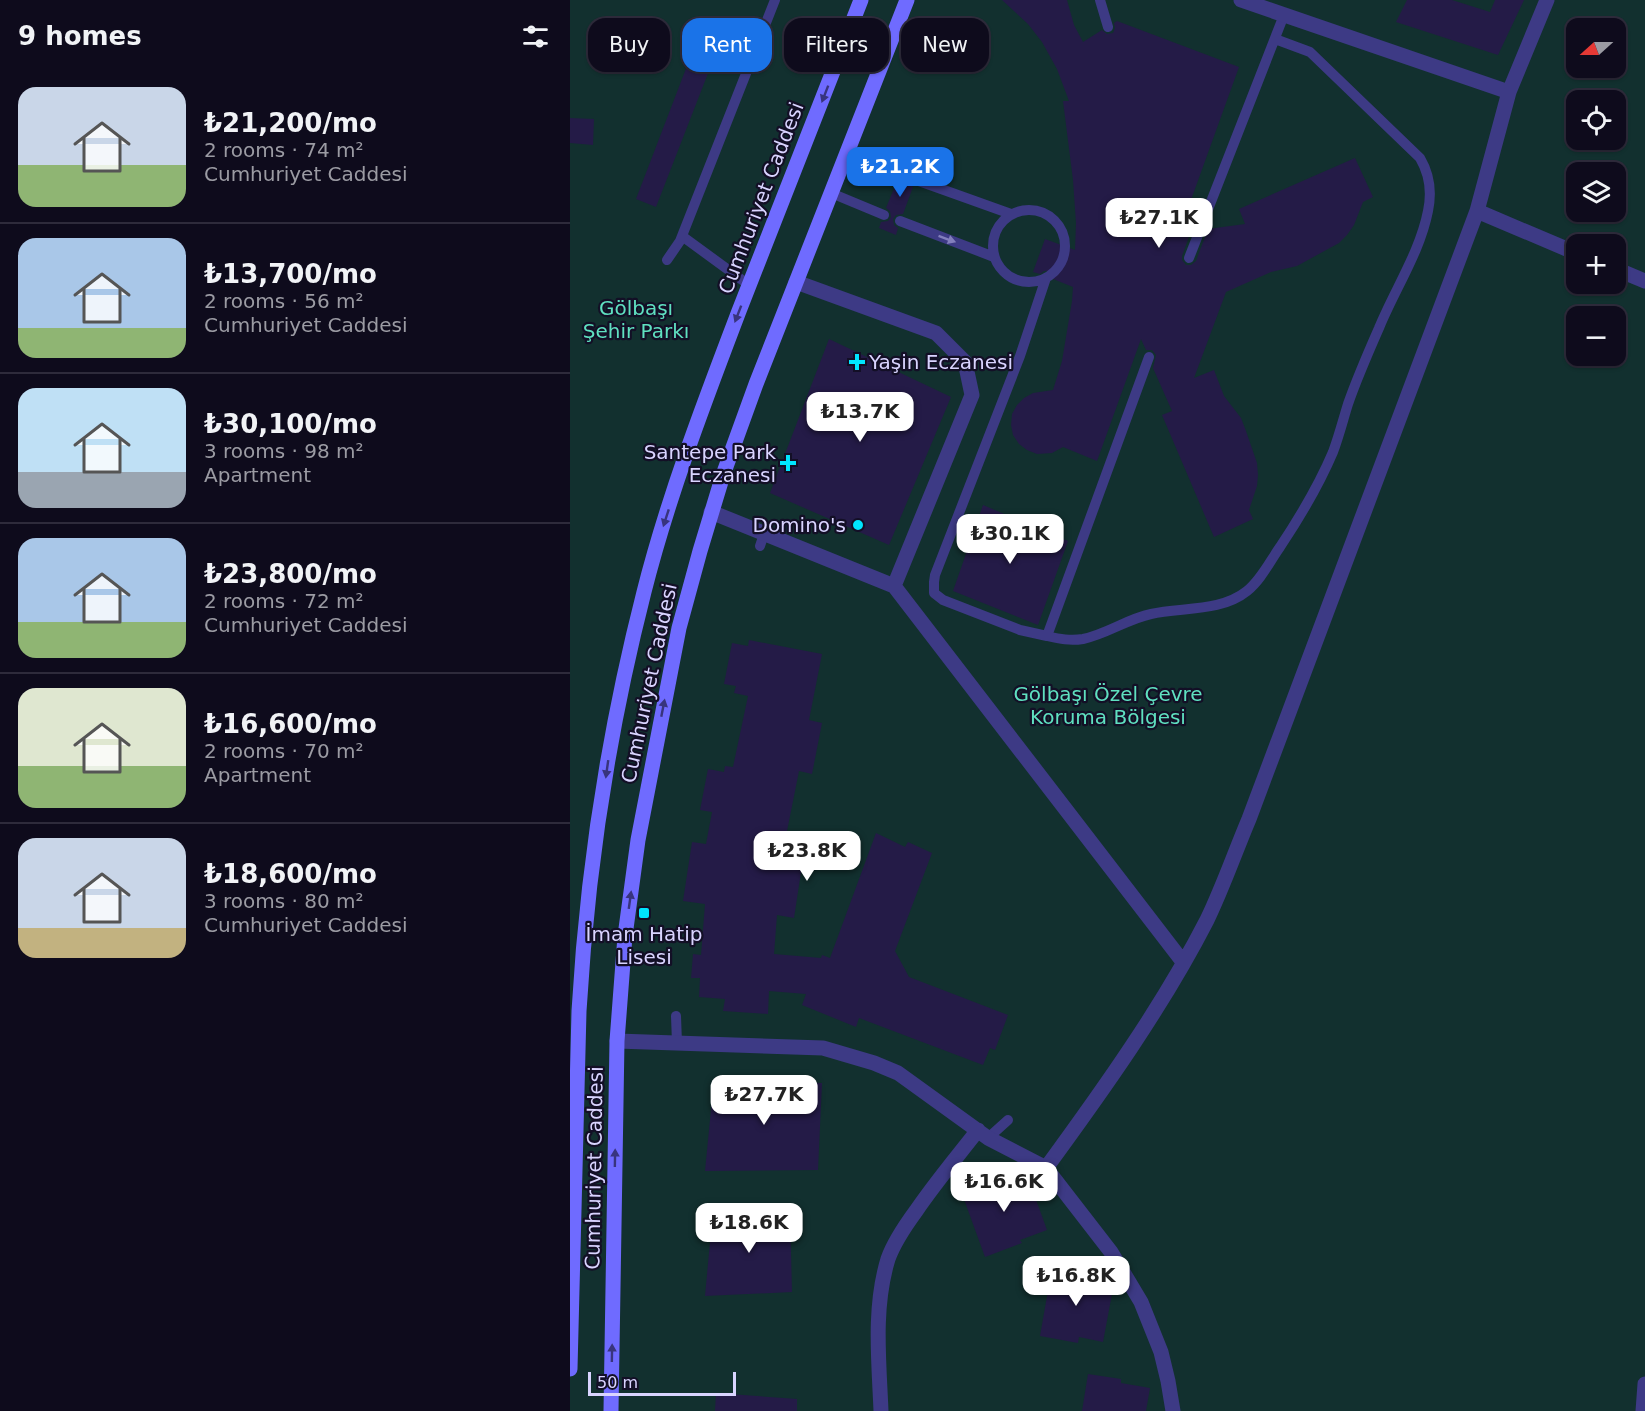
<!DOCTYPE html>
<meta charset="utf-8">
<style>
:root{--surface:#0e0b1c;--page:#171425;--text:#f1f3f6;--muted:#9b9ba3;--line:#2e2b3b;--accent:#1a73e8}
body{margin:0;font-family:"DejaVu Sans",sans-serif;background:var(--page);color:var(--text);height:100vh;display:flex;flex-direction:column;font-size:22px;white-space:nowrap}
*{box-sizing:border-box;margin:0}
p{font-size:20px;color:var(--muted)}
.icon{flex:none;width:33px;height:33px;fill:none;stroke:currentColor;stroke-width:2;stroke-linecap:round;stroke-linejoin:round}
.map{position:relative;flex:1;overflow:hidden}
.sheet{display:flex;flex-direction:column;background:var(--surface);width:570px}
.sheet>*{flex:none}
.banner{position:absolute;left:18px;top:18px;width:570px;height:54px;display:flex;gap:12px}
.needle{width:39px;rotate:249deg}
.tools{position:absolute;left:996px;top:18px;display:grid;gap:12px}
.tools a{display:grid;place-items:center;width:60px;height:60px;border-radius:12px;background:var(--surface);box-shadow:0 2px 4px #0004,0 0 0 2px var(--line);font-size:30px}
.scale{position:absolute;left:18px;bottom:15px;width:148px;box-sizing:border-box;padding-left:6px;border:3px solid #d9d4ff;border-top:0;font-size:16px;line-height:21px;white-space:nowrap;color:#d9d4ff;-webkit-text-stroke:4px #130f26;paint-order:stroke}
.price{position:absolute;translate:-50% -51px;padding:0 14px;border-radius:12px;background:#fff;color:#222;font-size:20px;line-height:39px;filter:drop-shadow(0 2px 3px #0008)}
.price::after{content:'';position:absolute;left:50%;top:36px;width:18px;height:14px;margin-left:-9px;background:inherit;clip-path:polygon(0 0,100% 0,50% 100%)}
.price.on{background:var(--accent);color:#fff}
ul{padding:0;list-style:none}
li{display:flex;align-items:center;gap:18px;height:150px;padding:0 18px}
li+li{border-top:2px solid var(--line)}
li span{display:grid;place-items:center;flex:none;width:168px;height:120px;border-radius:18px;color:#555}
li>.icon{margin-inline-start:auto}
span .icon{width:72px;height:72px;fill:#fffc;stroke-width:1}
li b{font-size:26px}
h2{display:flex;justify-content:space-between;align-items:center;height:72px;padding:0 18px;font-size:26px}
.chip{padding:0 21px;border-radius:18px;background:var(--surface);box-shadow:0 2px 4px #0004,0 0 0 2px var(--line);font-size:21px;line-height:54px}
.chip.on{background:var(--accent);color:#fff}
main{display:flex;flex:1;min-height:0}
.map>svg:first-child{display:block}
.green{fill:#12302f;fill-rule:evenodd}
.building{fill:#241b47}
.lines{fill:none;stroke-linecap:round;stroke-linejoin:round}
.lane{stroke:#3d3a85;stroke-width:10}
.street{stroke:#3d3a85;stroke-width:15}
.secondary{stroke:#6f6bff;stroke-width:15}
.oneway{fill:#38347d}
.oneway2{fill:#837fbc}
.poi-dot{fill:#00e5ff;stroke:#130f26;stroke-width:2}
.labels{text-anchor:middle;stroke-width:4.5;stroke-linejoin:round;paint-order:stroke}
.street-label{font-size:20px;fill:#d9d4ff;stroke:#130f26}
.park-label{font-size:20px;fill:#5fe0c0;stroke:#130f26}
.poi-label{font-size:20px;fill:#d9d4ff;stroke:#130f26;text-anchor:end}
</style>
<main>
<section class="sheet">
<h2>9 homes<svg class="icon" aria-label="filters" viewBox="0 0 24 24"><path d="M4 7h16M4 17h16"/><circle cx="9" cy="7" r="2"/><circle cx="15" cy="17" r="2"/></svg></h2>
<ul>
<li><span style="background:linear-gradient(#c9d6e8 65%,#8fb573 0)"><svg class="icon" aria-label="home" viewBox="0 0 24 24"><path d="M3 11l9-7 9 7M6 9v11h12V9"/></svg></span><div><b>₺21,200/mo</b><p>2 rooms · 74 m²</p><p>Cumhuriyet Caddesi</p></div></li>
<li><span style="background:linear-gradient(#a9c7e8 75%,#8fb573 0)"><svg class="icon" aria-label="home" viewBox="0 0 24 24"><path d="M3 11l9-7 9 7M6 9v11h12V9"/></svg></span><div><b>₺13,700/mo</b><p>2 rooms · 56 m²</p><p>Cumhuriyet Caddesi</p></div></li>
<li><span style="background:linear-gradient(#bfe0f5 70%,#9aa5b1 0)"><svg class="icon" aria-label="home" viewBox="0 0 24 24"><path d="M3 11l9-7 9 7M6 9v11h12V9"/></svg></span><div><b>₺30,100/mo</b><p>3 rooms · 98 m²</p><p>Apartment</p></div></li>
<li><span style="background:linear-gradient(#a9c7e8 70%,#8fb573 0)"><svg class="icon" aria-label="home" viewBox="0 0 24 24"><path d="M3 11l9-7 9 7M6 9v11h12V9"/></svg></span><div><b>₺23,800/mo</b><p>2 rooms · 72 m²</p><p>Cumhuriyet Caddesi</p></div></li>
<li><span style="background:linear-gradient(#dfe7d0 65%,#8fb573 0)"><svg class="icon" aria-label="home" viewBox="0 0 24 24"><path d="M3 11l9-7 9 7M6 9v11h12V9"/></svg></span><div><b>₺16,600/mo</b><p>2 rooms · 70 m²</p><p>Apartment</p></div></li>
<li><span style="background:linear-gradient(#c9d6e8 75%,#c2b280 0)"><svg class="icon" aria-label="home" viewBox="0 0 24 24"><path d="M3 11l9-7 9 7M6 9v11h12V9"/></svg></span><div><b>₺18,600/mo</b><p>3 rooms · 80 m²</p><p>Cumhuriyet Caddesi</p></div></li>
</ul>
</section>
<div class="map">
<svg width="1075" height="1411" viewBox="0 0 1075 1411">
<rect width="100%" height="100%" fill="#130f26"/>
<path class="green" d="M0,0H1075V1411H0ZM1006,28H1046V68H1006ZM1006,100H1046V140H1006ZM1006,172H1046V212H1006ZM1006,244H1046V284H1006ZM1006,316H1046V356H1006Z"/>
<path class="building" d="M432,0H497L504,25L513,42L532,30L537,34L543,33L545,28L544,23L547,21L669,67L609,233L621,231L612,256V260L616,265H621L626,261L638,229L675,224L669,209L785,158L803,197L793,202L784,225L777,235L769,243L727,266L701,272L656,292L624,378L644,370L654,396L671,418L676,431L687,463L688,475L687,486L679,510L683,519L644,537L592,415L602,411L583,368L586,355L582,350H576L571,339L527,461L493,447L482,453L467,454L457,450L449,444L443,435L441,425L442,414L447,405L454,398L463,393L483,390L492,361L502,301L503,287L483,279L482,274L479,271H474L470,274L463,272L475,239L505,250L506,223L503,180L493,101H499L487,69L472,42L458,24Z
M837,0H882L920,12L925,0H954L928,55L826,22Z
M135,19L156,27L86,207L66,199Z
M0,118L24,119L23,145L0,143Z
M334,161L350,167L348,173H344L339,177V182L343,187L333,214L326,215L323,219L324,225L328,228L326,235L309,228L311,222L318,221L321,217L320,211L316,208L327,181L333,180L336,176L335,170L332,167Z
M259,339L381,397L319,545L200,493Z
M413,505L498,541L468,625L383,591Z
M179,640L252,654L239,720L252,723L242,774L229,771L212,856L233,859L224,918L207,915L204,954L251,958L252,955L260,958L306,833L335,847L338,842L362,853L325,951L339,977L438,1015L425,1050L420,1048L413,1065L289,1018L286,1027L232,1005L236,994L199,991L198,1014L153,1011L155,999L129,997L130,978H121L123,954L131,955L135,904L113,901L122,842L136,844L142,812L130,810L138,769L154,772L155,766L163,767L178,696L164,693L166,686L154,684L162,643L178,646Z
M144,1079L193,1081L191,1106L201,1081L252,1083L248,1170L135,1171Z
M456,1172L477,1230L450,1240L452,1243L415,1257L391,1191L432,1176L433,1181Z
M143,1210L220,1213L222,1292L135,1296Z
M482,1268L520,1275L519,1278L544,1283L533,1342L509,1337L508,1343L470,1336Z
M518,1374L551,1379V1383L580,1388L576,1411H512Z
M146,1393L227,1399V1411H145Z"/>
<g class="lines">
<path class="lane" d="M530,0L538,27
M277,153L329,174
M346,180L441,214
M261,193L314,215
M423 246a36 36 0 1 1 72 0a36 36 0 1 1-72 0Z
M330,221L424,257
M112,236L179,285
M619,258L714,15
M97,260L110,241L205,0
M476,278L450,356L365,575L364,582V593L373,600L450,630L477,636L579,357
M190,546L194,534
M477,636C490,639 500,641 513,639C537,634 557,619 581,614C612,607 651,612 677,591C691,580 700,561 710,547C730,517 749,485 763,452C769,436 773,420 778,404C787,378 798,353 809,328C825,289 850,252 858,211C862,192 860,175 850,158L740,52L705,39
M106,1016L107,1043
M418,1138L438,1120"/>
<path class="street" d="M671,0L939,92L977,0
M907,211L1006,253
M1046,269L1075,281
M141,512L324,586L402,395L395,362L366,333L226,282
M324,586L613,962
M47,1041L253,1048L304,1063L328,1073L418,1138L476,1168L541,1252L571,1302L591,1352L598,1381L603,1411
M476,1168C533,1090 593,1006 637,920C653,887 665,852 679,819L907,211L939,92
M311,1411C309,1361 303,1308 318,1259C324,1242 335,1226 346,1211C365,1183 387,1157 408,1130
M1073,1411L1075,1384"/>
<path class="secondary" d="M0,1369L9,1011C17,871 39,729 74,592C98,497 134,403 169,311C209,207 251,104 291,0
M41,1411L47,1041L55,936L68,840L109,628L130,551L153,475L186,384L337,0"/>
</g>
<defs><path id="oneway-solid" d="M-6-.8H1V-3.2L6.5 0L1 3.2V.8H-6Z" transform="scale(1.5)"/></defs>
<g class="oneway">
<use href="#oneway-solid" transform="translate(255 94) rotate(111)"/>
<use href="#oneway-solid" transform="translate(168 314) rotate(111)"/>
<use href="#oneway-solid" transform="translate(96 518) rotate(108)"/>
<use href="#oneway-solid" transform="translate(93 708) rotate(-79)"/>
<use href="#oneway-solid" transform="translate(37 769) rotate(98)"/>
<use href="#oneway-solid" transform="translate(60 900) rotate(-82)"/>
<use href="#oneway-solid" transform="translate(45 1158) rotate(-89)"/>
<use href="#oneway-solid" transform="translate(42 1353) rotate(-89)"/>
</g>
<use class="oneway2" href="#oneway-solid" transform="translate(377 239) rotate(20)"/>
<g class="poi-dot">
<path d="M284 353h6v6h6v6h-6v6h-6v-6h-6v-6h6z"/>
<path d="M215 454h6v6h6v6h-6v6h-6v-6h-6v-6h6z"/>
<circle cx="288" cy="525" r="6"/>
<rect x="68" y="907" width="12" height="12" rx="3"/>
</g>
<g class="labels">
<g class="street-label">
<text transform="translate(191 198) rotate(-69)" y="7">Cumhuriyet Caddesi</text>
<text transform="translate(79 683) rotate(-78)" y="7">Cumhuriyet Caddesi</text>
<text transform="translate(24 1168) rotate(-89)" y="7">Cumhuriyet Caddesi</text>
</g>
<g class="park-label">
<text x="66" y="315">Gölbaşı<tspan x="66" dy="23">Şehir Parkı</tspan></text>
<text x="538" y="701">Gölbaşı Özel Çevre<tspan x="538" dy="23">Koruma Bölgesi</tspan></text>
</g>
<g class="poi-label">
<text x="299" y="369" text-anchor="start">Yaşin Eczanesi</text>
<text x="206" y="459">Santepe Park<tspan x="206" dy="23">Eczanesi</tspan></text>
<text x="276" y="532">Domino's</text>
<text x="74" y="941" text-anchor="middle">İmam Hatip<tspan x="74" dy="23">Lisesi</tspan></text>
</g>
</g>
</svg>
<div class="tools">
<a><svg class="needle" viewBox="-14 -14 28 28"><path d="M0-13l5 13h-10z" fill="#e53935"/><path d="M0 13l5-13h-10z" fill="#9b9ba3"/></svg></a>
<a><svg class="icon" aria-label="locate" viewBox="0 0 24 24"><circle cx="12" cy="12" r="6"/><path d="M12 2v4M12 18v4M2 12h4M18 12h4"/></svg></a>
<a><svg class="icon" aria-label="layers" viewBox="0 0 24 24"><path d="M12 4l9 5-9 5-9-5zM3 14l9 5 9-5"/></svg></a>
<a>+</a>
<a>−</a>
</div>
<div class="scale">50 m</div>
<b class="price on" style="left:330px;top:198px">₺21.2K</b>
<b class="price" style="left:589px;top:249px">₺27.1K</b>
<b class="price" style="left:290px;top:443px">₺13.7K</b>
<b class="price" style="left:440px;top:565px">₺30.1K</b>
<b class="price" style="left:237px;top:882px">₺23.8K</b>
<b class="price" style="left:194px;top:1126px">₺27.7K</b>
<b class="price" style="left:434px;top:1213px">₺16.6K</b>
<b class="price" style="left:179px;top:1254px">₺18.6K</b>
<b class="price" style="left:506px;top:1307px">₺16.8K</b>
<div class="banner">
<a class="chip">Buy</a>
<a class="chip on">Rent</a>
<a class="chip">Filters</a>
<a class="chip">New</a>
</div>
</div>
</main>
